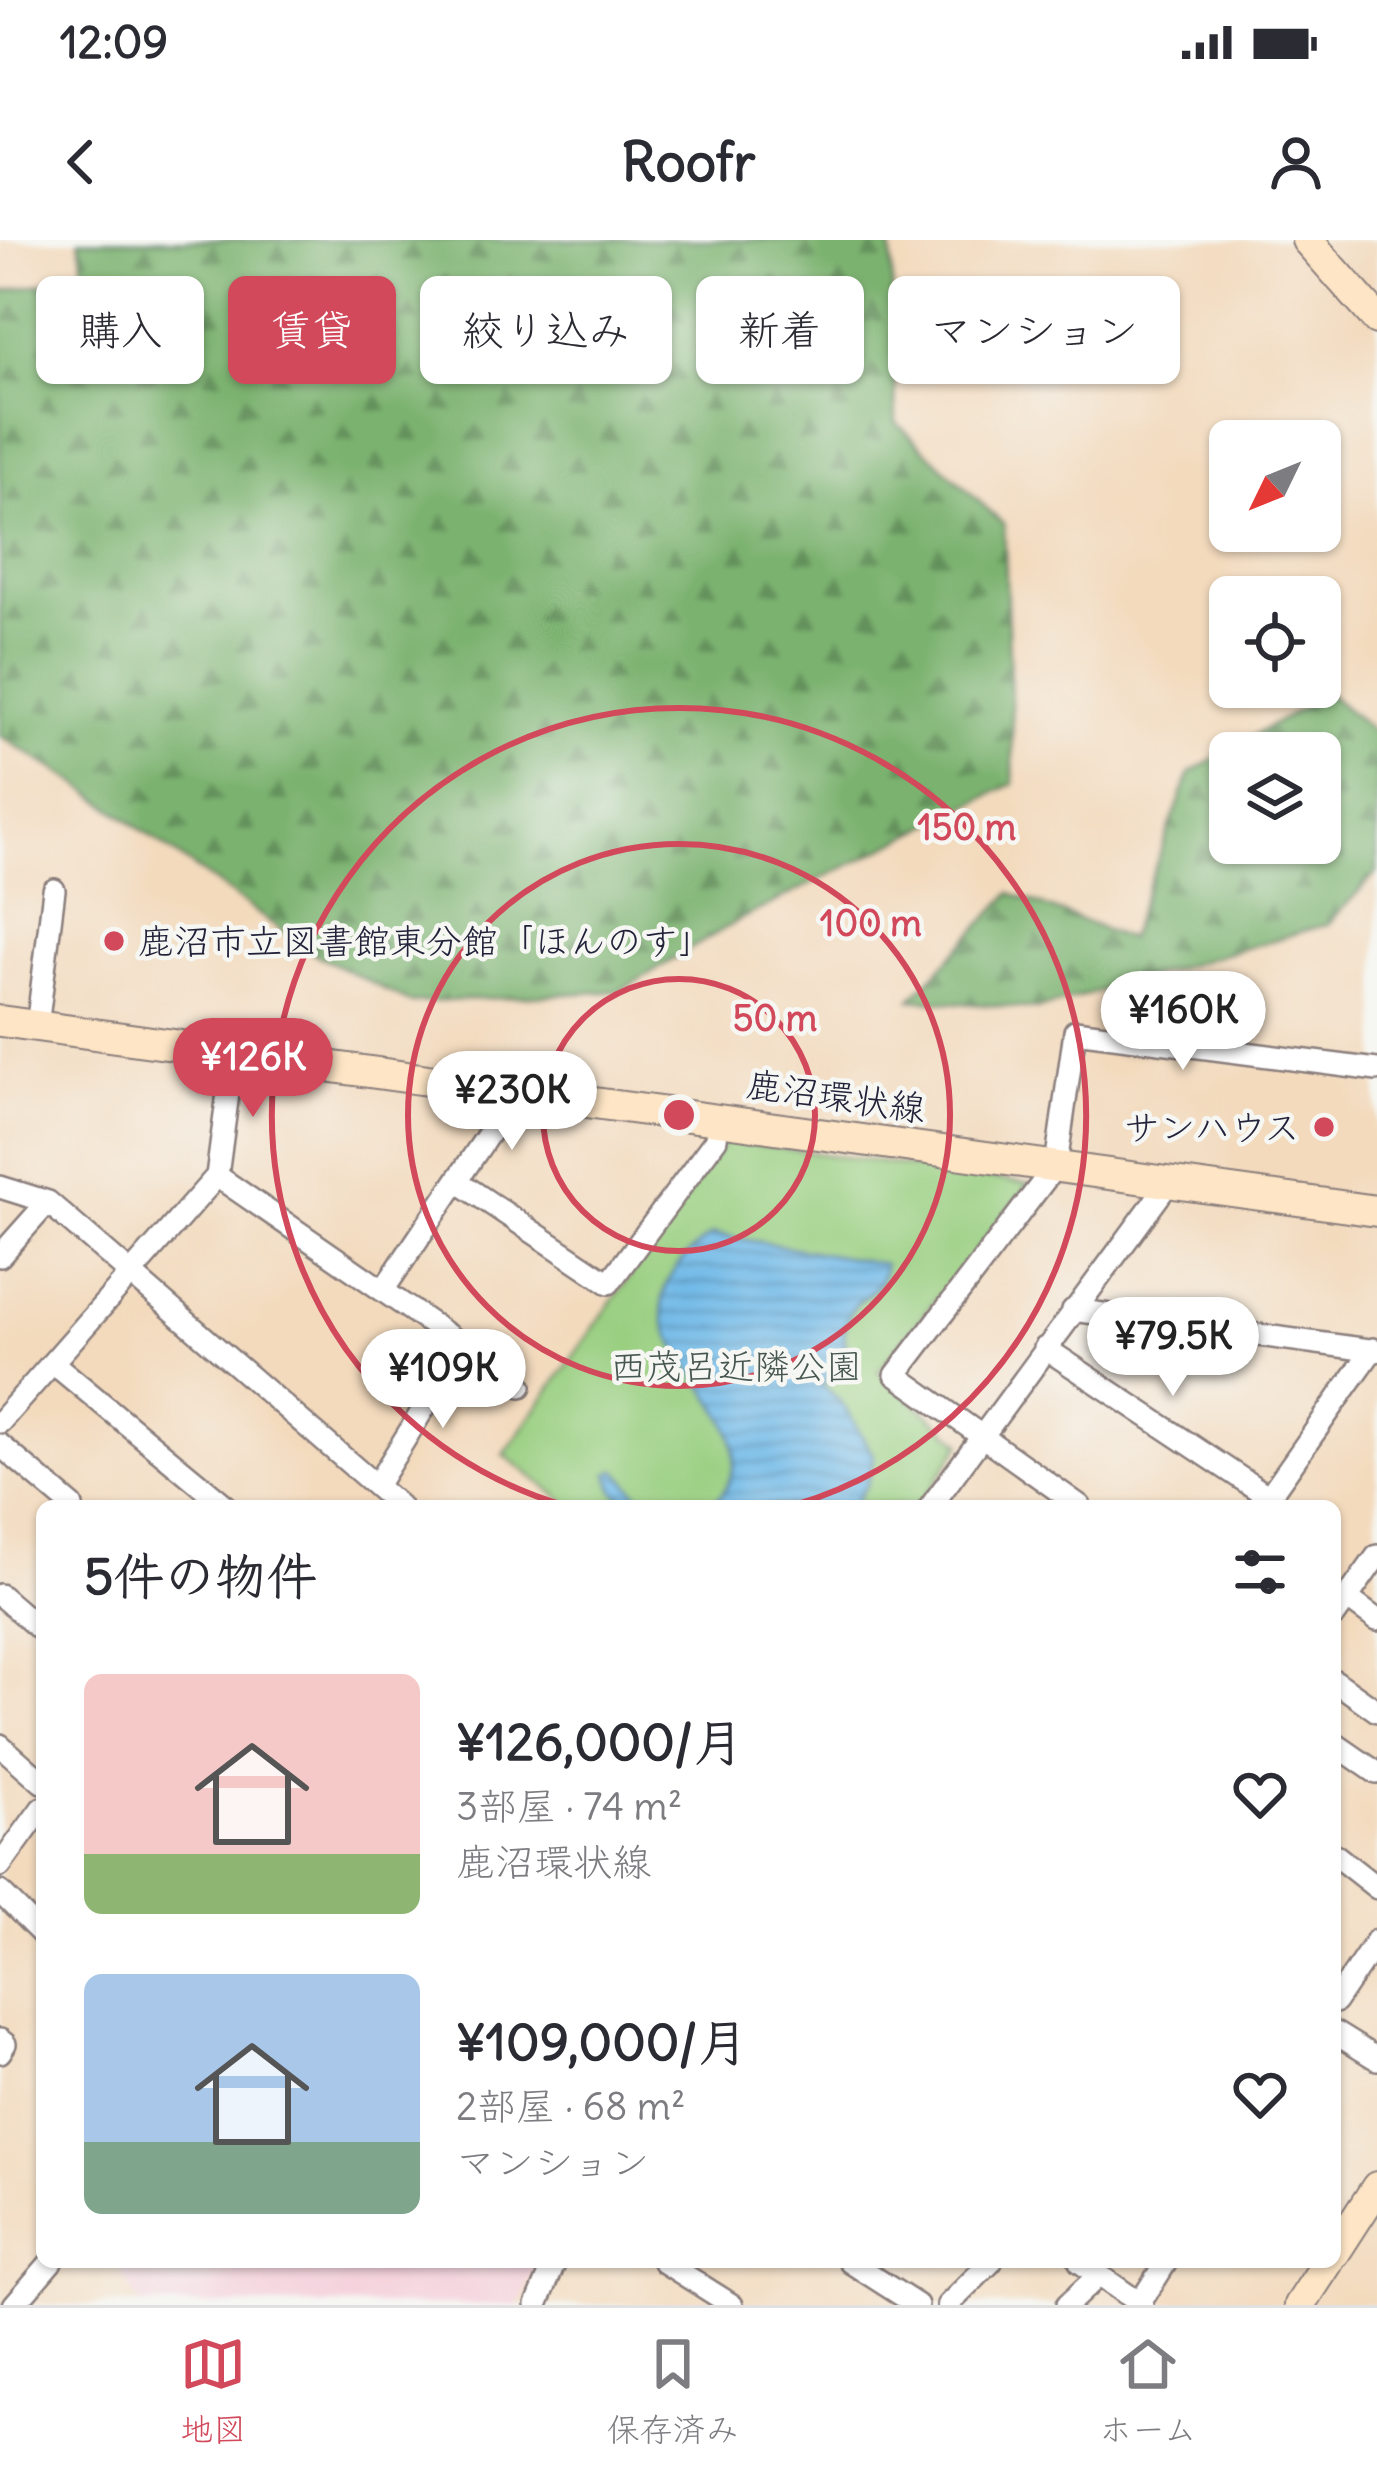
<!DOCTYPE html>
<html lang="ja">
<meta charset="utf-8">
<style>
:root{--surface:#fff;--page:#f7f7f7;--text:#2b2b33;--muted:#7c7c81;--line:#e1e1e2;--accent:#d1495b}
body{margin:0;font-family:Delius,"Klee One",sans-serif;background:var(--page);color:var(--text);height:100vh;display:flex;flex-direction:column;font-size:45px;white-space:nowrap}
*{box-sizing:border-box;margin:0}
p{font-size:39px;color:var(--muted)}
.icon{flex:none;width:66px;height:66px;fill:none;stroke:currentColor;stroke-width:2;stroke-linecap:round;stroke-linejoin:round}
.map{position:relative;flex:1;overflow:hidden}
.panel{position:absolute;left:36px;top:1260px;width:1305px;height:768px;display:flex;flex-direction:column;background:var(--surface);border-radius:18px;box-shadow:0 3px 9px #0004}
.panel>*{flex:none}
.banner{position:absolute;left:36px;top:36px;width:1305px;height:108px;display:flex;gap:24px}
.needle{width:78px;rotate:227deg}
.tools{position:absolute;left:1209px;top:180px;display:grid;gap:24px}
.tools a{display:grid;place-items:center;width:132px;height:132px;border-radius:18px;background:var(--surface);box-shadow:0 3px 9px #0004;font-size:60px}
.price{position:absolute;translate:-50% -102px;padding:0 27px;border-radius:42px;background:#fff;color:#222;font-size:39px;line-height:78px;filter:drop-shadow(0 3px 6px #0008)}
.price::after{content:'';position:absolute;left:50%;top:72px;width:36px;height:27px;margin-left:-18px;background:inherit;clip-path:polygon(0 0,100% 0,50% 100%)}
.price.on{background:var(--accent);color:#fff}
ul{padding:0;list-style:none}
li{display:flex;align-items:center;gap:36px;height:300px;padding:0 48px}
li span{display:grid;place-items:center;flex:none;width:336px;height:240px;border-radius:18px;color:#555}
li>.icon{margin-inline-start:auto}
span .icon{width:144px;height:144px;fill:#fffc;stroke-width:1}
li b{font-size:51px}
h2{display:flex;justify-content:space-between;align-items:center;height:144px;padding:0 48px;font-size:51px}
.pill{padding:0 42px;border-radius:18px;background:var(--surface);box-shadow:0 3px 9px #0004;font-size:42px;line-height:108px}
.pill.on{background:var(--accent);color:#fff}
.status{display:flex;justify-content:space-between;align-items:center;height:84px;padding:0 60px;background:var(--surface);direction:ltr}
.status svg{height:33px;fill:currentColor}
header{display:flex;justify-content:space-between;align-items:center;height:156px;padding:0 48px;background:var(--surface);font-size:54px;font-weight:700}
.tabs{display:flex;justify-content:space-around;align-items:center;height:168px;border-top:3px solid var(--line);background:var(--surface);font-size:33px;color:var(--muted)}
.tabs a{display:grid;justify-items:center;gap:6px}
.tabs .on{color:var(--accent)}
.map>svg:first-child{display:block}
.built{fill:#f5cfdb}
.green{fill:#9acf81;stroke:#5e785e;stroke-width:3}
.forest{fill:url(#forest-firs);stroke:#4e6a55;stroke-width:3;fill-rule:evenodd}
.water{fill:url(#water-rules);stroke:#496e92;stroke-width:3}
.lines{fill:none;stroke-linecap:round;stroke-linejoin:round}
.street-casing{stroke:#8a7e7c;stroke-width:26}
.secondary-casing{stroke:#8a7e7c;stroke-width:34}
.street{stroke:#fff;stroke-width:21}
.secondary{stroke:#fde5c5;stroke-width:30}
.ring{fill:none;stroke:#d1495b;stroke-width:6}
.poi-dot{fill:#d1495b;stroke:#f6f6f2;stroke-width:4.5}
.labels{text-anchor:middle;stroke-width:9;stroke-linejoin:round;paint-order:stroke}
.poi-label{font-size:36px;fill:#22223b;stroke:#f6f6f2;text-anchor:start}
.street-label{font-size:36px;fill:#22223b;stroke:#f6f6f2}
.park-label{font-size:36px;fill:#465650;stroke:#f6f6f2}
.centre{fill:#d1495b;stroke:#f6f6f2;stroke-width:6}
.ring-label{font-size:36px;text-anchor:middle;font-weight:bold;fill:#d1495b;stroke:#f6f6f2;stroke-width:9;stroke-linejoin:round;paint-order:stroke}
</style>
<div class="status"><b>12:09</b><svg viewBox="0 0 49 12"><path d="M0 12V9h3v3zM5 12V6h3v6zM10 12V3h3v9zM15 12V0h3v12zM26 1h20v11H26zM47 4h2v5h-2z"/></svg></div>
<header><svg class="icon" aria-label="back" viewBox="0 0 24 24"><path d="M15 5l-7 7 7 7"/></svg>Roofr<svg class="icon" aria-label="person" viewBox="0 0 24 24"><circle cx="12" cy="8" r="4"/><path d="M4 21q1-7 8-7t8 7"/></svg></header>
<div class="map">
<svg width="1377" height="2065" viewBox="0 0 1377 2065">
<defs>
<pattern id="forest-firs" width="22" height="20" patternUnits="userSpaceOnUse" patternTransform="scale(3)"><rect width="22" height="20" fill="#7bb26f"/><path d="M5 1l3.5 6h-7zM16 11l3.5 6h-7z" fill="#64905c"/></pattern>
<pattern id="water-rules" width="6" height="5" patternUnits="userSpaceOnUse" patternTransform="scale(3)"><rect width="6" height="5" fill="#70b9e8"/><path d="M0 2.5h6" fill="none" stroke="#5c96bd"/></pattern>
</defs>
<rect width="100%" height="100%" fill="#f6f6f2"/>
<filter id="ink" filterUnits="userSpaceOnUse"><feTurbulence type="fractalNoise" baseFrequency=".00833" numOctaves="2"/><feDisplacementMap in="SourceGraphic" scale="24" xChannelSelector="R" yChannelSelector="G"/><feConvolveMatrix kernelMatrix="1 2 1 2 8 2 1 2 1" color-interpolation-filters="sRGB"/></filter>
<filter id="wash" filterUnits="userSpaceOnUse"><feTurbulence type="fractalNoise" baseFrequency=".004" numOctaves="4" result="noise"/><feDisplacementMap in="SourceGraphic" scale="48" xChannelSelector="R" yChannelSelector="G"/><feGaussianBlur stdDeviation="2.7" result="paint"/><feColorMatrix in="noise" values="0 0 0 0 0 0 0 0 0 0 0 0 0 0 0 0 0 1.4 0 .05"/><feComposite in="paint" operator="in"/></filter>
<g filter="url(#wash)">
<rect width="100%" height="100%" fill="#f3dabd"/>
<path class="built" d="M115,2022H538L519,2065H140Z"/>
<path class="green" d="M726,900L1030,944L878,1131L962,1203L919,1266H571L504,1215Z"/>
<path class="forest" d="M79,0H891L896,182L1004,285L1014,543L739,680L620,751L411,763L313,713L74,541L0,496V52L85,35Z
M1327,453L1377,495V632L1328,684L1038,769L911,759L1011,653L1128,699L1190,533ZM1230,513H1320V603H1230Z"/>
<path class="water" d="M713,994L884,1024C885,1064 837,1047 845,1115L822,1145C853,1170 852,1185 874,1216L867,1244L852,1266H705C720,1261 728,1247 732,1232C756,1146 579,1086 713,994Z
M617,1230L641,1257L660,1266C635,1266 612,1263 609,1233Z"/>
</g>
<g filter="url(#ink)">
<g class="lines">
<g class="street-casing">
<path id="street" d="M37,787L54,650
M217,936L521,1146
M460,943L609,1043L716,899L718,879
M0,947L48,962L399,1266
M0,1016L48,962
M384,1049L516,853
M1073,1070L1377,1111
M1045,1108L1269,1257
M53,1123L226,1266
M0,1182L217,936L233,815
M0,1205L72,1266
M376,1246L462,1106
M1263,1265L1373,1109
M931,1266L1170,941
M1080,1266L896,1135L1056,925L1075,791L1377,830
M0,1355L42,1391
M1347,1358L1377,1380
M1335,1375L1377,1316
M1335,1441L1377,1471
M1335,1504L1377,1533
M0,1505L42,1542
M1335,1615L1377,1648
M0,1626L42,1568
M0,1652L42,1694
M1335,1762L1377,1700
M1335,1793L1377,1819
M0,1800L5,1804L0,1812
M664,2022L732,2065
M850,2022L917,2065
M1080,2022L1142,2065
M1140,2063L1166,2022
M14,2065L51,2022
M537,2065L555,2022
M948,2065L991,2022
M1067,2065L1099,2035"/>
</g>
<g class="secondary-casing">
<path id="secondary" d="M1307,0L1377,79
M0,781L1377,971
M1335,2012L1377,1947
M1300,2065L1328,2022"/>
</g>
<use href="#street" class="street"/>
<use href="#secondary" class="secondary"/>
</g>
</g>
<g class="ring">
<circle cx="679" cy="875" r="136"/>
<circle cx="679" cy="875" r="271"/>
<path d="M563 1265A407 407 0 1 1 795 1265"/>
</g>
<g class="poi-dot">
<circle cx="114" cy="701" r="12"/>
<circle cx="1324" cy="887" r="12"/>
</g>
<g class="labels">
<g class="poi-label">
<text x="138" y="714">鹿沼市立図書館東分館「ほんのす」</text>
<text x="1300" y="900" text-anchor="end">サンハウス</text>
</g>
<g class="street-label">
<text transform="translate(836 856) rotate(8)" y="13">鹿沼環状線</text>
</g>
<g class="park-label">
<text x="736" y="1139">西茂呂近隣公園</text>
</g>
</g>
<circle cx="679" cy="875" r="18" class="centre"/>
<g class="ring-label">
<text x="967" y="600">150 m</text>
<text x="871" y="696">100 m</text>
<text x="775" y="791">50 m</text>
</g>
</svg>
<div class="tools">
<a><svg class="needle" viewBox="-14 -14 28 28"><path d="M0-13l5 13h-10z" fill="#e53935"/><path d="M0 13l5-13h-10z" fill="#7c7c81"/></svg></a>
<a><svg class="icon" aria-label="locate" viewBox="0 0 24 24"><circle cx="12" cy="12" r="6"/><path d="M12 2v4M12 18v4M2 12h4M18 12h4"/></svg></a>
<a><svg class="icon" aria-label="layers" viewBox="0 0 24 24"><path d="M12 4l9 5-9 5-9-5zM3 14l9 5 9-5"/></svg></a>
</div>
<b class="price" style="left:1183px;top:833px">¥160K</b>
<b class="price on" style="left:253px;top:880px">¥126K</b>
<b class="price" style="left:512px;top:913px">¥230K</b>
<b class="price" style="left:1173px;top:1159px">¥79.5K</b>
<b class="price" style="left:443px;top:1191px">¥109K</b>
<div class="banner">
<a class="pill">購入</a>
<a class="pill on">賃貸</a>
<a class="pill">絞り込み</a>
<a class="pill">新着</a>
<a class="pill">マンション</a>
</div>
<section class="panel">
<h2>5件の物件<svg class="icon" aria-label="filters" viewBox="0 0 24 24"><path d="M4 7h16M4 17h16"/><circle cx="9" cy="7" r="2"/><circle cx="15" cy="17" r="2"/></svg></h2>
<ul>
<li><span style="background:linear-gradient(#f6c9c9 75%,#8fb573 0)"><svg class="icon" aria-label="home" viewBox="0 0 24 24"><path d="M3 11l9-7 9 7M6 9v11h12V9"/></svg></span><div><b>¥126,000/月</b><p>3部屋 · 74 m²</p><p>鹿沼環状線</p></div><svg class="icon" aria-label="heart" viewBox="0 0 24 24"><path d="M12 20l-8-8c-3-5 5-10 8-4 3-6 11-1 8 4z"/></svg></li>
<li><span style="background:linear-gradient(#a9c7e8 70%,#7fa58c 0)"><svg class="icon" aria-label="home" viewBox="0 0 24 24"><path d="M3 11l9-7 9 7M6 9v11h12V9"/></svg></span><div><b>¥109,000/月</b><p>2部屋 · 68 m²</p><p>マンション</p></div><svg class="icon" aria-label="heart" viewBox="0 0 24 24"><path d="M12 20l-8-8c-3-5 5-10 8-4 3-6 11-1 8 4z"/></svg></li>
</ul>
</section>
</div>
<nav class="tabs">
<a class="on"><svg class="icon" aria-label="map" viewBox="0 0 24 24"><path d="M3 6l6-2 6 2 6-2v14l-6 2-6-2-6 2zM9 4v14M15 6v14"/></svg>地図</a>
<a><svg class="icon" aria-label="saved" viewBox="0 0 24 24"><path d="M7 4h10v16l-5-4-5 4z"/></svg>保存済み</a>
<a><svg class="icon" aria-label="home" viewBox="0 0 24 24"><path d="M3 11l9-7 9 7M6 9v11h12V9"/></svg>ホーム</a>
</nav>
